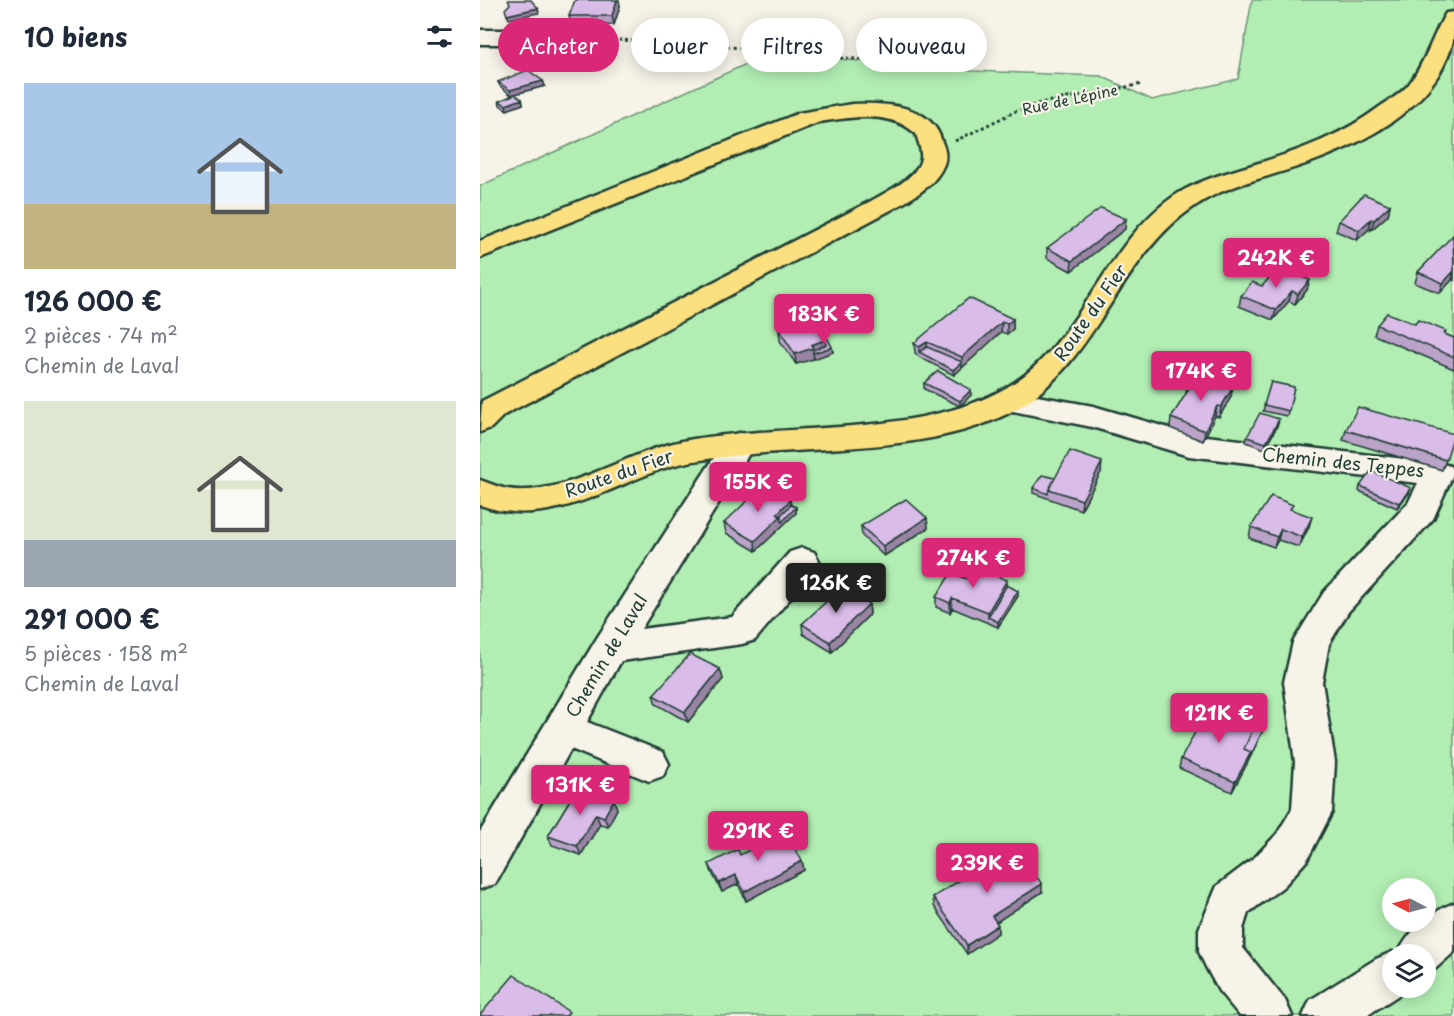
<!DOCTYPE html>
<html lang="fr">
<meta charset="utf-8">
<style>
:root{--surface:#fff;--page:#f2f2f3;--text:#1f2937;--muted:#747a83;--accent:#db2777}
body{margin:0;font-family:"Playpen Sans",sans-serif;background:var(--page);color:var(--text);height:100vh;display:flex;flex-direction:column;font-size:22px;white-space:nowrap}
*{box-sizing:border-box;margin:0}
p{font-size:20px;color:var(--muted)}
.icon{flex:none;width:33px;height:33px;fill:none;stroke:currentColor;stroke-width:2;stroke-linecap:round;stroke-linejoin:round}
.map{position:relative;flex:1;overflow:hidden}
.panel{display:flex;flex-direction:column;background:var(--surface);width:480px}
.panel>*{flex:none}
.banner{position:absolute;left:18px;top:18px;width:570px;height:54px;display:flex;gap:12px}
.needle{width:39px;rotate:276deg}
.controls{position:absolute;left:902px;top:878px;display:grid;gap:12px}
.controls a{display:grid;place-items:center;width:54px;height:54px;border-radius:50%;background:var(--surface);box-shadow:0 3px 15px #0003;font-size:30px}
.price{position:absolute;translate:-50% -51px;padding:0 14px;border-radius:6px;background:var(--accent);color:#fff;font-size:20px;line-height:39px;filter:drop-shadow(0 2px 3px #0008)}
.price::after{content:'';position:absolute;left:50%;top:36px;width:18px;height:14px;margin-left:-9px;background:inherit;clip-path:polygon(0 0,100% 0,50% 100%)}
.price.on{background:#222;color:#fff}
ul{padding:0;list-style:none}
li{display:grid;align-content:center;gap:12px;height:318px;padding:0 24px}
li span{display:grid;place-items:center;height:186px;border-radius:0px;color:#555}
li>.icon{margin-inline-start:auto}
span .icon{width:108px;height:108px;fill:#fffc;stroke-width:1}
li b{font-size:26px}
h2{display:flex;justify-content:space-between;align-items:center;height:72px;padding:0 24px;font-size:26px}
.tag{padding:0 21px;border-radius:27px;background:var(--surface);box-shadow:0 3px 15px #0003;font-size:21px;line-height:54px}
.tag.on{background:var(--accent);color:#fff}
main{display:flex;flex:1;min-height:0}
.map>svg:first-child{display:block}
.green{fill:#b2eeb3;stroke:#689674;stroke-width:1.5;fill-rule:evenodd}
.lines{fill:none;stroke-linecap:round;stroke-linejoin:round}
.minor-casing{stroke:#1f3d34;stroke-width:5}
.major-casing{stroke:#1f3d34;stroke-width:5}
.path{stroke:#1f3d34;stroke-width:3;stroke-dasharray:3 3;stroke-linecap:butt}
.minor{fill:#f7f3e8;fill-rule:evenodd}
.major{fill:#fce080;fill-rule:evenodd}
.wall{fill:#bba2c8;stroke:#1f3d34;stroke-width:1.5}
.shaded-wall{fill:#9984a3;stroke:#1f3d34;stroke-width:1.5}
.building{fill:#dabce9;stroke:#1f3d34;stroke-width:1.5}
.labels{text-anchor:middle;stroke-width:4.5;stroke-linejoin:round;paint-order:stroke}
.far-street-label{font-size:15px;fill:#1f3d34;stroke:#f7f3e8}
.street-label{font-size:18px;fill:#1f3d34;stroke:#f7f3e8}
</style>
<main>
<section class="panel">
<h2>10 biens<svg class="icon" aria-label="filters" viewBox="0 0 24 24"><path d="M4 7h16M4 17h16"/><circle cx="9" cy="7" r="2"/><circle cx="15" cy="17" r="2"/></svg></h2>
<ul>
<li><span style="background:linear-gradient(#a9c7e8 65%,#c2b280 0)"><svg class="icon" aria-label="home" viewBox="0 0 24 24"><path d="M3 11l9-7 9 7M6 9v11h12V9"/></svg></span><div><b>126 000 €</b><p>2 pièces · 74 m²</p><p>Chemin de Laval</p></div></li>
<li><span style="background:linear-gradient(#dfe7d0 75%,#9aa5b1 0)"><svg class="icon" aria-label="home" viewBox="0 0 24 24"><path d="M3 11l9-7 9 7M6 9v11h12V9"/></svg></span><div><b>291 000 €</b><p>5 pièces · 158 m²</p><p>Chemin de Laval</p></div></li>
</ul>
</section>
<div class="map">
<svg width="974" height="1016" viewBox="0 0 974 1016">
<rect width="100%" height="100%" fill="#f7f3e8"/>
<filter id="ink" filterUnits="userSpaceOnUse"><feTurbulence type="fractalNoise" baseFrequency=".0167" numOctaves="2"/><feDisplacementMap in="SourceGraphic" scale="12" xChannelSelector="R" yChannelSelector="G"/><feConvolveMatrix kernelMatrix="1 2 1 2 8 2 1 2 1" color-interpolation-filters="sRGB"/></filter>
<g filter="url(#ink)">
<path class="green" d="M772,0H974V1016H0V186L290,53L493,71L621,76L672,100L758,79ZM912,888H945V921H912ZM912,954H945V987H912Z"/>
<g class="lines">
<g class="minor-casing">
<path id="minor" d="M0,30H87L95,32L98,37L95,42L87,44H0Z
M529,391L613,406L709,434L959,463L970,466L974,472L953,519L868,612L849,644L842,682L855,762L852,812L827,860L804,886L768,913L763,929V948L805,1000L812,1016H760L739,991L726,967L719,952V929L737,886L774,858L797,834L812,809L815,762L804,682L813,642L844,592L928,503L938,483L709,456L612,427L518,408L514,401L518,394Z
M259,433L270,436L275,444L161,629L252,617L310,552L322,548L334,552L339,561L334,570L275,640L262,644L141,661L107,722L183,752L189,764L183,776L169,781L91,749L15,884L0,889V832L117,638L248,436Z
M974,903V952L955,969L945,973V954H918C928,931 951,912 974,903Z
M912,952L916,954H912V987H929L928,989L886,1016H823L830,1000L896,959Z"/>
</g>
<g class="major-casing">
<path id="major" d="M974,12C974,21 974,32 973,41C955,111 877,147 814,168C781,179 744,186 715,206C635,259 617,369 527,414C450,452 346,446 261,455C236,458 209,460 185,468C124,489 66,529 0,505V480C9,483 18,487 27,489C84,498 146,452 202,441C305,421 461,441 545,375C606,326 629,241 694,196C720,179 750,172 779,163C821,150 862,135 898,108C908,101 921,94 929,84C944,64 952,39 963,18L966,13Z
M372,104C405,103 452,104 462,142C465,149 467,156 464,164C455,187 429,200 409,211L24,415L11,428L0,432L2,401L391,201C406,192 438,178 441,158C442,150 438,141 436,134C411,110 371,117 340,122L0,258V241L319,113Z"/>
</g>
<path class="path" d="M109,38L293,50L393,61
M475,141L534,112L560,103L663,84"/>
<use href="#minor" class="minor"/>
<use href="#major" class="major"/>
</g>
<path class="wall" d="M140,6L134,25L91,26L89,16Z
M63,81L65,86L31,95L20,86L18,82Z
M42,99L43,104L27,110L20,105L19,101Z
M910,205L908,215L891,230L889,229L877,240L856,231L859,221Z
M645,229L591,271L567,258V248Z
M974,235V280H972L960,293L935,283L938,272Z
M827,290L815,304L809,301L793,320L759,306L761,296Z
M533,319V329L527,334L521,332L474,375L439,357L435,353L434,343Z
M897,325L965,334L974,338V369L894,335Z
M299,330L345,334L352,347L353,352L316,364L300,341Z
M791,382L814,387L807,416L783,411Z
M444,383L491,395L480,406L444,389Z
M707,385L751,397L739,417L735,416L723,441L690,428L691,418L706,394Z
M798,424L785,449L766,442L767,437Z
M866,430L966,460L962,470L863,440Z
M621,472L601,510L553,493V488L575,478Z
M880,486L929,493L917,508L879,491Z
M311,505L316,507V513L276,551L246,533L244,523Z
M812,510L829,527L819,547L798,540L794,547L769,538L771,527Z
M447,518L448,528L404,556L382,536L381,526Z
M487,579L527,585L538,596L518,627L472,608L470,613L456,607V597Z
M389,604L390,614L352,652L323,634L322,624Z
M240,669L243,679L208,722L176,704L173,695Z
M757,719L783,730L768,762L752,792L699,768L701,759Z
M97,788L137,809L128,826L120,824L101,855L72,845L68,836Z
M260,855L322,861L324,870L266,901L258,884L242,892L232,873L229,864Z
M562,892L516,922L518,933L487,954L454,906L453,897Z"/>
<path class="shaded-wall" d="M137,0H139L140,6L134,25L132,16Z
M58,8L59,13L29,19L27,15Z
M63,81L65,86L31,95L30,90Z
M42,99L43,104L27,110L26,105Z
M910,205L908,215L891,230L894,220Z
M646,219L645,229L591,271L592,261Z
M891,219L889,229L877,240L879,230Z
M974,271L972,280L960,293L963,283Z
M830,280L827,290L815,304L818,294Z
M812,291L809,301L793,320L796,310Z
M533,319V329L527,334V324Z
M522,322L521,332L482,368V357Z
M344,329L345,339L339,331Z
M345,340L352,347L353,352L334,359L333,353L334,359L316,364L315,354L331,345Z
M447,342V352H439V347Z
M482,362V368L474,375L473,370Z
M753,387L751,397L739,417L741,407Z
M491,390V395L480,406V401Z
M737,406L735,416L723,441L725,431Z
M799,419L798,424L785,449L786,443Z
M622,462L621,472L601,510L602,500Z
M931,488L929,493L917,508L919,503Z
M310,500L312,510L316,507V513L276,551L275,541L297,514Z
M832,517L829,527L819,547L822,537Z
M447,518L448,528L404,556L403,546Z
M801,529L798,540L794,547L797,537Z
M527,580L526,590L508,617V612Z
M538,591V596L518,627V622Z
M472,598V608L470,613V603Z
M389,604L390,614L352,652L350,642Z
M240,669L243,679L208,722L205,712Z
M783,730L768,762L752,792L755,782Z
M134,799L137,809L128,826L124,817Z
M116,814L120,824L101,855L97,846Z
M322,861L324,870L266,901L264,892Z
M256,875L258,884L242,892L239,883Z
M562,884V892L512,925V916Z
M518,925V933L487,954V945Z"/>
<path class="building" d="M28,0H51L58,8L27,15L25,9L30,4Z
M95,0H137L132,16H89Z
M48,70L63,81L30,90L18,82Z
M35,94L42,99L26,105L19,101Z
M884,194L910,205L894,220L891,219L879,230L859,221Z
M621,208L646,219L592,261L567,248Z
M973,235L974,271L963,283L938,272Z
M798,268L830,280L818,294L812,291L796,310L761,296L772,282L782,286Z
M489,298L533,319L527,324L522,322L482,357L447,342L439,347L434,343Z
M907,313L935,324L938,320L966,331L964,334L974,338V357L897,325Z
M336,319L344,329L339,331L345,340L331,345L333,348L315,354L299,330Z
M345,334L352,347L333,353V350L346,345L345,340L342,335Z
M447,347L482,362L473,370L439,352Z
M458,371L491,390L480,401L444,383Z
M715,373L753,387L741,407L737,406L725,431L691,418L710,387L707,385Z
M791,382L814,387L809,411L784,405Z
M878,407L974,434L966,460L866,430Z
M780,413L799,419L786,443L767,437Z
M590,451L622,462L602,500L569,489Z
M891,471L931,488L919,503L880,486Z
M562,475L575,478L569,489L568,494L553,488Z
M285,484L310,500L297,514L301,516L275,541L244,523Z
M791,496L813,505L810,509L832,517L822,537L801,529L797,537L771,527Z
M426,499L447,518L403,546L381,526Z
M311,505L316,507L302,522L301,516H300Z
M496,567L527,580L508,612L472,598L470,603L456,597L471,573L487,579Z
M527,585L538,591L518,622L508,617Z
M362,587L389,604L350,642L322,624Z
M210,654L240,669L205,712L173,695Z
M731,702L758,714L756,723L772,731L764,749L771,752L755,782L701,759Z
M757,719L783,730L770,757L771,752L764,749L772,731L756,723Z
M97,788L134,799L124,817L116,814L97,846L68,836Z
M305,831L322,861L264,892L256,875L239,883L229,864L258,849L260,855Z
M534,846L562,884L512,916L518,925L487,945L453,897Z
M34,975L89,1012L86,1016H0V1015Z"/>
</g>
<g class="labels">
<g class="far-street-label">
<text transform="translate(590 100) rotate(-12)" y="5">Rue de Lépine</text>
</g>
<g class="street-label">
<text transform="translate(611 313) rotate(-55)" y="6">Route du Fier</text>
<text transform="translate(863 463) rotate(6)" y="6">Chemin des Teppes</text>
<text transform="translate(139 474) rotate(-19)" y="6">Route du Fier</text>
<text transform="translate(127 656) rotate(-59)" y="6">Chemin de Laval</text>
</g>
</g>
</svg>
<div class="controls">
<a><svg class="needle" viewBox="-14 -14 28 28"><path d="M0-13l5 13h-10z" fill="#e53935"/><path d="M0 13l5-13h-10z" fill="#747a83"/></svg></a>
<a><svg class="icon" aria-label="layers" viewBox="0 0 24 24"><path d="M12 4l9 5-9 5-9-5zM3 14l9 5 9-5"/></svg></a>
</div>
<b class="price" style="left:796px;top:289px">242K €</b>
<b class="price" style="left:344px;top:345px">183K €</b>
<b class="price" style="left:721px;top:402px">174K €</b>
<b class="price" style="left:278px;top:513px">155K €</b>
<b class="price" style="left:493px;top:589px">274K €</b>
<b class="price on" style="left:356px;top:614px">126K €</b>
<b class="price" style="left:739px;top:744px">121K €</b>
<b class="price" style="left:100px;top:816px">131K €</b>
<b class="price" style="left:278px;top:862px">291K €</b>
<b class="price" style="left:507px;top:894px">239K €</b>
<div class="banner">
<a class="tag on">Acheter</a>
<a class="tag">Louer</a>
<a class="tag">Filtres</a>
<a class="tag">Nouveau</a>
</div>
</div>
</main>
